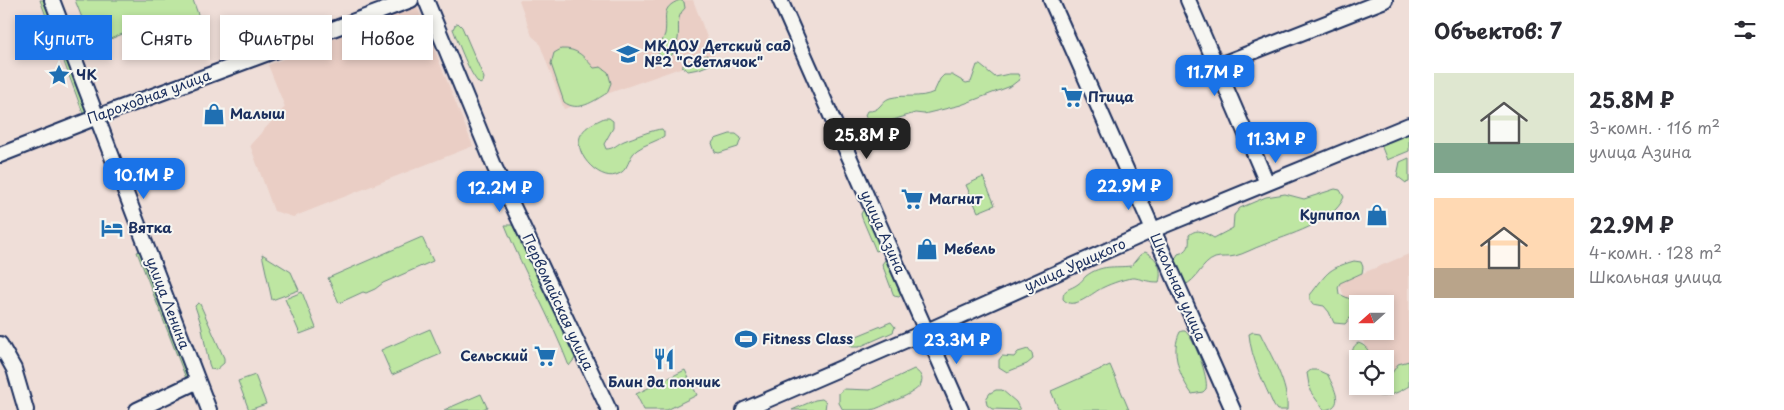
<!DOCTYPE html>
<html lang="ru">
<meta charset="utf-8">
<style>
:root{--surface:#fff;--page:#f7f7f7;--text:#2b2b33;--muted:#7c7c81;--accent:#1a73e8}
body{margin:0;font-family:"Playpen Sans",sans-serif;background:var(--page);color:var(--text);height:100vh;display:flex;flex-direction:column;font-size:19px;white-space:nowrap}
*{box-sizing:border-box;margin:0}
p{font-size:16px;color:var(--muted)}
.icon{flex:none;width:28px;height:28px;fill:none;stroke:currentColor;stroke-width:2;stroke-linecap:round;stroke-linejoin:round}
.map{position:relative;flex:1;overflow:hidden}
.details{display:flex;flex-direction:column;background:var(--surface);width:375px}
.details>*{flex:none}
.top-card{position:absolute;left:15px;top:15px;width:475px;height:45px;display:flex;gap:10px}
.needle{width:32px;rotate:249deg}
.fabs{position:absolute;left:1349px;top:295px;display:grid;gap:10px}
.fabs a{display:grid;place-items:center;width:45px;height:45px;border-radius:0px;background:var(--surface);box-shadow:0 2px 8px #0003;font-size:25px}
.price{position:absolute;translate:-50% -42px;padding:0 11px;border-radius:10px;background:var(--accent);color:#fff;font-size:16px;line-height:32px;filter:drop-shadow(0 1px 2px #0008)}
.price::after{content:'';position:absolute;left:50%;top:30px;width:15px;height:11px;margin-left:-8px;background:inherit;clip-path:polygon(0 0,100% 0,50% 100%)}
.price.on{background:#222;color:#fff}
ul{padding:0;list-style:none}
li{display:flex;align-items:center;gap:15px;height:125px;padding:0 25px}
li span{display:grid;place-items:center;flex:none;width:140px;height:100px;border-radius:0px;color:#555}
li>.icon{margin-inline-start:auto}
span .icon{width:60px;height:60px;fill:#fffc;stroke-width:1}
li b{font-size:21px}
h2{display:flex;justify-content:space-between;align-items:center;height:60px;padding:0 25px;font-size:21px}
.pill{padding:0 18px;border-radius:0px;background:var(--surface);box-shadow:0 2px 8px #0003;font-size:18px;line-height:45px}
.pill.on{background:var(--accent);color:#fff}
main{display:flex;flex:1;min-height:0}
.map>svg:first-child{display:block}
.built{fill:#eacec5}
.green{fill:#bee6a2;stroke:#6c8a80}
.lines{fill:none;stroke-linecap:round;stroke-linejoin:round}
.minor-casing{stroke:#1b2f5e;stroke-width:18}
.minor{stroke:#f6f6f2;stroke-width:14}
.labels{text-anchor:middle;stroke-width:4;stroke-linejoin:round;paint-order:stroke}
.poi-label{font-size:14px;font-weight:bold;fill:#1b2f5e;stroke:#f6f6f2;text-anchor:start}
.street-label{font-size:14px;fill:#1b2f5e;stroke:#f6f6f2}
</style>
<main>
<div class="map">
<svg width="1409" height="410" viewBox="0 0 1409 410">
<rect width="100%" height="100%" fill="#efded8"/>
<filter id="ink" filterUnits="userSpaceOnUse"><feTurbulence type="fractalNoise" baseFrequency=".02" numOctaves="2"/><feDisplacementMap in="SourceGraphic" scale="10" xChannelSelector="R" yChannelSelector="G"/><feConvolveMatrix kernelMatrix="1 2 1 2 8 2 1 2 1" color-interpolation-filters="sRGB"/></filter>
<g filter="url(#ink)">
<path class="built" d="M519,0H693L714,56L564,109L539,42L532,36Z
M417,6L473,146L293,217L274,211L250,145L285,107L268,65Z
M1409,254V384L1385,386V359H1370L1359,331H1385V304H1358L1357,329L1339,283Z"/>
<path class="green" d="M40,0H45L59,39L55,40Z
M75,0H193L199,17L163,32L157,20L93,46Z
M680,0L684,2L685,8C675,18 680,26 678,39C677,45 674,50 672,55L666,58L662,57L658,53C659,46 663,40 665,34C668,17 659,8 680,0Z
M458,23L462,27L484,78L483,82L480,84C470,76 458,42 453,29L455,25Z
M561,49C578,48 584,57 594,68L601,67L608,72L611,83L607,93C594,101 578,113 564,102L551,64L554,53Z
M707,55L711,60L709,65L699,69L688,71L682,67L684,64Z
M68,61L88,114L84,116L64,62Z
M977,65H980L995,77L1009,74H1018L1020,79L1011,86L961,105L924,114L915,113L874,126L869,125L865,115L867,111C881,112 880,101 890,98C905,94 920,99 934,92L940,79L944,75H952L966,83L971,82Z
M604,118H609L613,121V128L604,144L606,149C614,149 617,144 624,141C632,138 655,129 662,129L664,132V136C656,142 645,144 637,150C627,157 630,171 616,175C598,181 570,150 582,133C586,126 596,122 604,118Z
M1409,133V151L1387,160L1381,145Z
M730,134H736L741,138L738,147L719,153L715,152L712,143L715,139Z
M1409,158V182L1406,183L1397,176L1400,162Z
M983,177L995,205L978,212L966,185Z
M1335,189L1340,190L1344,197C1334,223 1287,235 1263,245C1254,248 1244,254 1235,256C1228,258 1221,256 1215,258C1201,263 1197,281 1184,285L1177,271L1179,266L1175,259L1178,254C1189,251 1190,246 1189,235C1198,227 1205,233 1214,238L1233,228L1234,215L1240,208L1266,197L1285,194L1304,199Z
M863,210L870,216L881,248L879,250L876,251L862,218L861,214Z
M505,225H514L525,241L574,342L576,357L569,366C551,318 524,273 505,225Z
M422,237L433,261L383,283L375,289L366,293L363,292L339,303L328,278Z
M141,251L191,380L187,381L137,252Z
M1145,252C1157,257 1163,269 1159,282C1148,282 1145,280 1135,278C1129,277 1110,284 1104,287C1092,292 1074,312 1063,299C1063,288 1070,290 1078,284C1081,282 1083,279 1086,276C1102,264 1114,268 1131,266L1140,255Z
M262,254L291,272L299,290L272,300Z
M885,260L889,262L902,287V294L899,297L894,296L882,264Z
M1354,261L1361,262L1363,267L1362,273L1340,283L1338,287L1339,294L1361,304H1358L1357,314L1350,318L1345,324L1334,323L1329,312L1324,306L1313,304L1310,300V295C1327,274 1326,269 1354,261Z
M302,292L316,328L300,334L285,299Z
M198,303L200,304L224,358V363L216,370L211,369L209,364L201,324L195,306Z
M891,322L895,327L893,332L859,347H851L848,341L852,338Z
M430,329L441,354L392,375L381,350Z
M1182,331H1185C1194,338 1209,378 1206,389L1203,392L1192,394C1180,378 1170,351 1180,332Z
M1253,332L1260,333C1271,356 1289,384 1287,410H1277L1274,406C1264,383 1251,359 1249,334Z
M1358,343C1366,345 1369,351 1372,359H1358L1357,371C1354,361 1348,349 1358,343Z
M1028,349L1032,354L1033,359L1027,364L1007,372L999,367V360L1002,356L1014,357L1018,352Z
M1409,361V386C1396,394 1376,404 1366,386H1385V376L1392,373L1398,364Z
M1110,365L1129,410H1059L1051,391Z
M914,369C938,385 901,398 889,403C884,405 877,409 871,410C862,410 852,410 843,410L839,403V393L844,389L870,390Z
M685,370L697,395L667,410H644L636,394Z
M1311,370H1317L1328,375C1334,389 1346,407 1324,410L1310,391L1307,373Z
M255,375L266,404L249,410L238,381Z
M996,390H1002L1016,402L1020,410L992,409L987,405L986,399L990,393Z
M481,394L487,407L481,410H444Z
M822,399L826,402L825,410H792L815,400Z"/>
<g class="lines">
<g class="minor-casing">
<path id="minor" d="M52,0L209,410
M426,0L495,168L609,410
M780,0L961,410
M1051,0L1233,410
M1188,0L1267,183
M1217,66L1385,0
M0,155L115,110L411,0
M0,344L14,369L26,410
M137,410L198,381
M744,410L927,331L1153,230L1409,125"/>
</g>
<use href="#minor" class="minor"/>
</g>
</g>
<defs>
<g id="school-bare" transform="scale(1.725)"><path d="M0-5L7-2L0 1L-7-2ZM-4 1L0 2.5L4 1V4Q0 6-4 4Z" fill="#1f6fb2" stroke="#f6f6f2" stroke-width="2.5" paint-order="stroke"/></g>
<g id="sight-bare" transform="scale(1.725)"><path d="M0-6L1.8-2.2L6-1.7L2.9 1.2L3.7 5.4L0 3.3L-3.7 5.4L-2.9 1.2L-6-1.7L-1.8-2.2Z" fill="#1f6fb2" stroke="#f6f6f2" stroke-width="2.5" paint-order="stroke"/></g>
<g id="supermarket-bare" transform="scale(1.725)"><path d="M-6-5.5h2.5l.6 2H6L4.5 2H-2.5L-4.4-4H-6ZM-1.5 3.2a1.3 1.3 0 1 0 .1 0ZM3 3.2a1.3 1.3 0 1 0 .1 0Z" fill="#1f6fb2" stroke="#f6f6f2" stroke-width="2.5" paint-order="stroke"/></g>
<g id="shop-bare" transform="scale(1.725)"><path d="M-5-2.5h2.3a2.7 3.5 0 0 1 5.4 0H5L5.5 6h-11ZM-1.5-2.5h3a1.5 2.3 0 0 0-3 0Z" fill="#1f6fb2" stroke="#f6f6f2" stroke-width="2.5" paint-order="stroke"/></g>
<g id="hotel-bare" transform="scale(1.725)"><path d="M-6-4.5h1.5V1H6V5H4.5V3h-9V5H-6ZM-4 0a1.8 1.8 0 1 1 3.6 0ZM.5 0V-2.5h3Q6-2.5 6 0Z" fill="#1f6fb2" stroke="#f6f6f2" stroke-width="2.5" paint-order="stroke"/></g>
<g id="stadium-bare" transform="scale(1.725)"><path d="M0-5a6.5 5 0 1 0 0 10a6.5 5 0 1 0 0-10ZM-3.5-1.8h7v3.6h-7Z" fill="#1f6fb2" stroke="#f6f6f2" stroke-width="2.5" paint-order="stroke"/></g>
<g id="restaurant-bare" transform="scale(1.725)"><path d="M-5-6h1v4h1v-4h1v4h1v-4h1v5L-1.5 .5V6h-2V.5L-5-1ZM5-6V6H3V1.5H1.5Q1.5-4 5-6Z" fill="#1f6fb2" stroke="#f6f6f2" stroke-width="2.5" paint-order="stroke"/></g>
</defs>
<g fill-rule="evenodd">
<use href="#school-bare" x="628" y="54"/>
<use href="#sight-bare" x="59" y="75"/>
<use href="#supermarket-bare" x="1072" y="97"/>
<use href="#shop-bare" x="214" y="114"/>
<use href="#supermarket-bare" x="912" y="199"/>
<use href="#shop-bare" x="1377" y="215"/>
<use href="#hotel-bare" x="112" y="228"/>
<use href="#shop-bare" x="927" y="249"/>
<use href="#stadium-bare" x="746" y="339"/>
<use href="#supermarket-bare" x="545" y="356"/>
<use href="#restaurant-bare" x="664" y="359"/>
</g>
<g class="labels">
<g class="poi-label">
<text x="644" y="51">МКДОУ Детский сад<tspan x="644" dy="16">№2 "Светлячок"</tspan></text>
<text x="76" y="80">ЧК</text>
<text x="1088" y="102">Птица</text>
<text x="230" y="119">Малыш</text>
<text x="929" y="204">Магнит</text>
<text x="1360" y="220" text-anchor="end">Купипол</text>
<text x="128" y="233">Вятка</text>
<text x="944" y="254">Мебель</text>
<text x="762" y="344">Fitness Class</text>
<text x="528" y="361" text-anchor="end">Сельский</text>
<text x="664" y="387" text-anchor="middle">Блин да пончик</text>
</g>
<g class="street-label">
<text transform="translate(149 97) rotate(-20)" y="5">Пароходная улица</text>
<text transform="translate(883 232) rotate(66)" y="5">улица Азина</text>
<text transform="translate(1075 265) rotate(-24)" y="5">улица Урицкого</text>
<text transform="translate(1178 287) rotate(66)" y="5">Школьная улица</text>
<text transform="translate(558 302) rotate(65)" y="5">Первомайская улица</text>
<text transform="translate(168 303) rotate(69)" y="5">улица Ленина</text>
</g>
</g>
</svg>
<div class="fabs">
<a><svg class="needle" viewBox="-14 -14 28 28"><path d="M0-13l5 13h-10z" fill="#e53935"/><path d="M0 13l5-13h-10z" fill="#7c7c81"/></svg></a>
<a><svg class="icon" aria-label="locate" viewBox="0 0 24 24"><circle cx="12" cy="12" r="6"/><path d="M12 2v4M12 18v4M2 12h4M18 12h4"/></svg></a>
</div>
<b class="price" style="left:1215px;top:97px">11.7M ₽</b>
<b class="price on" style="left:867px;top:160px">25.8M ₽</b>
<b class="price" style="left:1276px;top:164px">11.3M ₽</b>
<b class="price" style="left:144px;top:200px">10.1M ₽</b>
<b class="price" style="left:1129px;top:211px">22.9M ₽</b>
<b class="price" style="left:500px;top:213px">12.2M ₽</b>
<b class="price" style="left:957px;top:365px">23.3M ₽</b>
<div class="top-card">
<a class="pill on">Купить</a>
<a class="pill">Снять</a>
<a class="pill">Фильтры</a>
<a class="pill">Новое</a>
</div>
</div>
<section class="details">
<h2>Объектов: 7<svg class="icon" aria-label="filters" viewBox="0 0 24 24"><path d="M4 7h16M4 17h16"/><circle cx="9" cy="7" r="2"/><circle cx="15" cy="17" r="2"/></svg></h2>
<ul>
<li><span style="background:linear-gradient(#dfe7d0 70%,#7fa58c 0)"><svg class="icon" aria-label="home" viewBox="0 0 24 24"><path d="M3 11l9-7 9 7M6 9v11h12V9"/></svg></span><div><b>25.8M ₽</b><p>3-комн. · 116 m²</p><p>улица Азина</p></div></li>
<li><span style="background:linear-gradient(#ffd9b3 70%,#b9a48a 0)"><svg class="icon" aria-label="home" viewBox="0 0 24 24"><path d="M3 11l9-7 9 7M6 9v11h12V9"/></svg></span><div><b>22.9M ₽</b><p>4-комн. · 128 m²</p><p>Школьная улица</p></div></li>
</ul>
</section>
</main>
